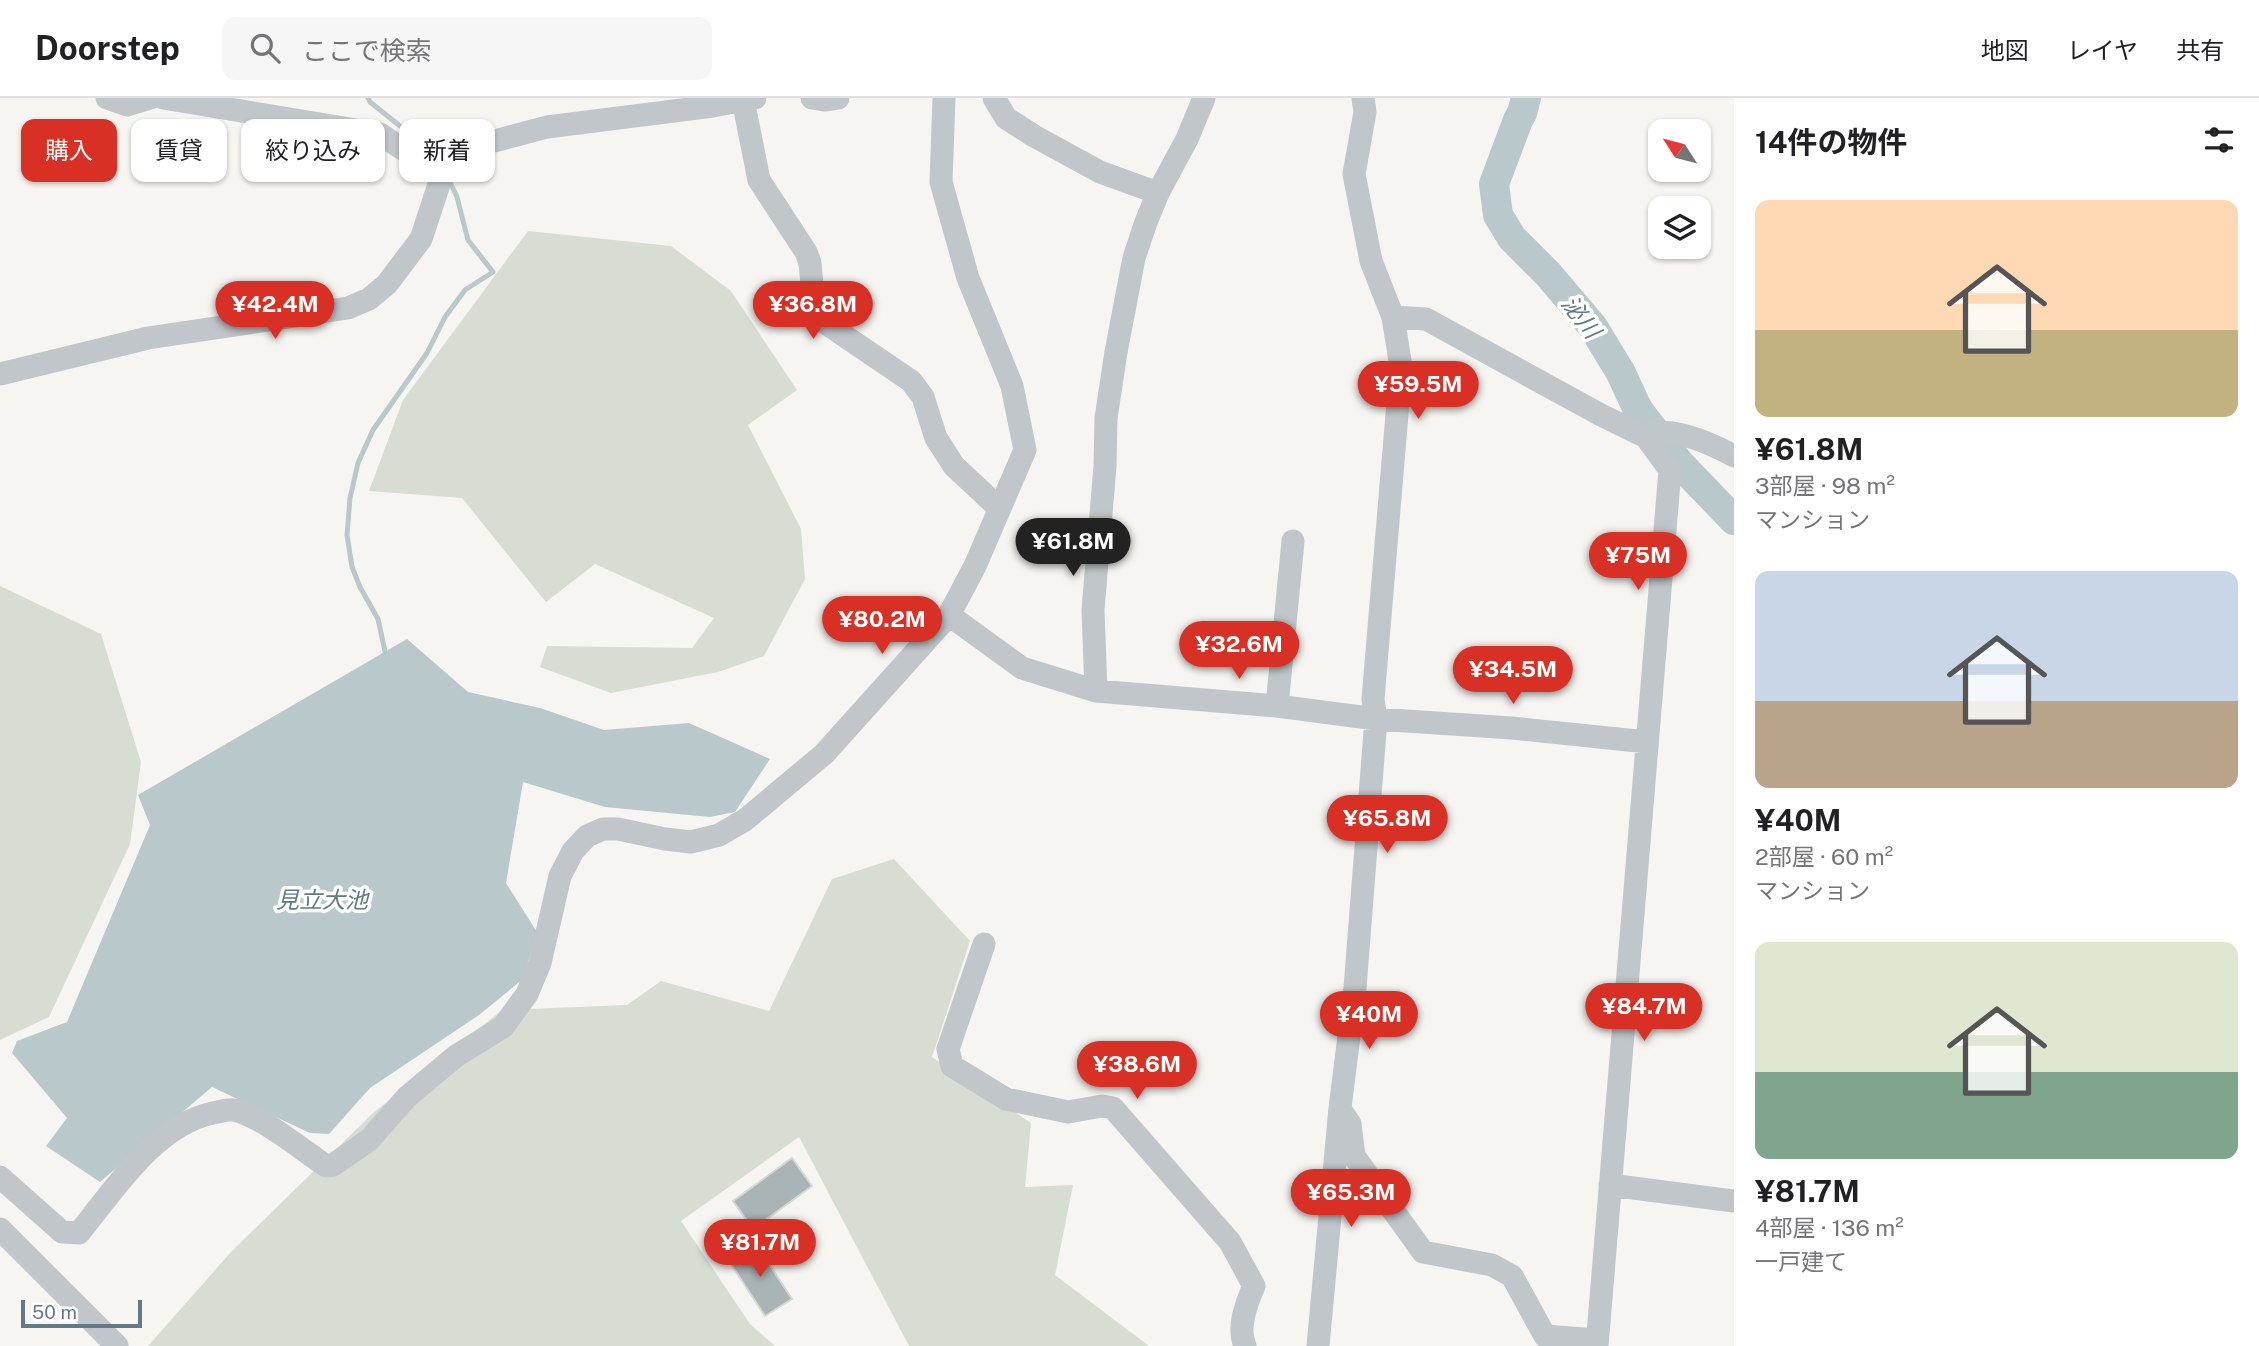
<!DOCTYPE html>
<html lang="ja">
<meta charset="utf-8">
<style>
:root{--surface:#fff;--page:#f6f6f6;--text:#202124;--muted:#757577;--line:#e0e0e0;--accent:#d93025}
body{margin:0;font-family:"Public Sans","Noto Sans JP",sans-serif;background:var(--page);color:var(--text);height:100vh;display:flex;flex-direction:column;font-size:26px;white-space:nowrap}
*{box-sizing:border-box;margin:0}
p{font-size:23px;color:var(--muted)}
.icon{flex:none;width:38px;height:38px;fill:none;stroke:currentColor;stroke-width:2;stroke-linecap:round;stroke-linejoin:round}
.map{position:relative;flex:1;overflow:hidden}
.sheet{display:flex;flex-direction:column;background:var(--surface);width:525px}
.sheet>*{flex:none}
.top-card{position:absolute;left:21px;top:21px;width:665px;height:63px;display:flex;gap:14px}
.needle{width:46px;rotate:306deg}
.fabs{position:absolute;left:1648px;top:21px;display:grid;gap:14px}
.fabs a{display:grid;place-items:center;width:63px;height:63px;border-radius:14px;background:var(--surface);box-shadow:0 2px 5px #0004;font-size:35px}
.scale{position:absolute;left:21px;bottom:18px;width:121px;box-sizing:border-box;padding-left:7px;border:4px solid #637985;border-top:0;font-size:19px;line-height:24px;white-space:nowrap;color:#637985;-webkit-text-stroke:5px #fff;paint-order:stroke}
.price{position:absolute;translate:-50% -60px;padding:0 16px;border-radius:24px;background:var(--accent);color:#fff;font-size:23px;line-height:46px;filter:drop-shadow(0 2px 4px #0008)}
.price::after{content:'';position:absolute;left:50%;top:42px;width:21px;height:16px;margin-left:-10px;background:inherit;clip-path:polygon(0 0,100% 0,50% 100%)}
.price.current{background:#222;color:#fff}
ul{padding:0;list-style:none}
li{display:grid;align-content:center;gap:14px;height:371px;padding:0 21px}
li span{display:grid;place-items:center;height:217px;border-radius:14px;color:#555}
li>.icon{margin-inline-start:auto}
span .icon{width:126px;height:126px;fill:#fffc;stroke-width:1}
li b{font-size:30px}
h2{display:flex;justify-content:space-between;align-items:center;height:84px;padding:0 21px;font-size:30px}
.pill{padding:0 24px;border-radius:14px;background:var(--surface);box-shadow:0 2px 5px #0004;font-size:24px;line-height:63px}
.pill.current{background:var(--accent);color:#fff}
header{display:flex;align-items:center;gap:42px;box-sizing:border-box;height:98px;padding:0 35px;background:var(--surface);border-bottom:2px solid var(--line)}
header strong{font-size:33px}
nav{display:flex;gap:38px;margin-inline-start:auto;font-size:24px}
.search{width:490px;height:63px;background:var(--page);display:flex;align-items:center;gap:18px;box-sizing:border-box;padding:0 24px;border-radius:14px;color:var(--muted);font-size:26px}
main{display:flex;flex:1;min-height:0}
.map>svg:first-child{display:block}
.green{fill:#d7ddd2}
.water{fill:#b9c8cb}
.lines{fill:none;stroke-linecap:round;stroke-linejoin:round}
.stream{stroke:#b9c8cb;stroke-width:5}
.river{stroke:#b9c8cb;stroke-width:30}
.building{fill:#a9b4b7;stroke:#d7d7d4;stroke-width:2}
.minor{stroke:#c0c6c9;stroke-width:23}
.labels{text-anchor:middle;stroke-width:7;stroke-linejoin:round;paint-order:stroke}
.water-label{font-size:23px;font-style:italic;fill:#5f7b82;stroke:#fff}
</style>
<header>
<strong>Doorstep</strong>
<div class="search"><svg class="icon" aria-label="search" viewBox="0 0 24 24"><circle cx="10" cy="10" r="6"/><path d="M15 15l6 6"/></svg>ここで検索</div>
<nav><a>地図</a><a>レイヤ</a><a>共有</a></nav>
</header>
<main>
<div class="map">
<svg width="1734" height="1248" viewBox="0 0 1734 1248">
<rect width="100%" height="100%" fill="#f6f5f2"/>
<path class="green" d="M528,133L671,148L731,193L797,292L748,327L801,431L805,481L764,558L718,574L611,595L540,569L547,548L692,550L714,520L595,466L546,504L462,400L369,393L403,302Z
M0,488L101,536L141,664L130,746L49,919L0,942Z
M894,761L970,843L932,959L1031,1025L1025,1089L1073,1087L1055,1177L1149,1248H909L799,1039L681,1123L750,1226L775,1248H148L231,1154L372,1016L502,912L627,907L661,883L769,913L832,781Z"/>
<path class="water" d="M407,541L468,594L540,610L604,632L689,625L770,661L735,714L710,719L605,709L523,684L506,785L537,834L523,881L479,917L370,990L329,1036L310,1035L212,989L100,1084L46,1048L67,1020L12,955L17,943L67,924L150,727L138,697Z"/>
<g class="lines">
<path class="stream" d="M368,0L370,4L420,44L434,60
M386,558L378,521L360,489L352,469L347,437L350,400L358,365L373,332L427,255L445,219L465,192L493,174L468,142L457,99L449,82"/>
<path class="river" d="M1526,0L1522,15L1518,22L1494,86L1498,117L1512,140L1548,176L1593,229L1621,275L1638,312L1679,365L1734,422"/>
</g>
<path class="building" d="M792,1060L812,1088L753,1131L733,1103Z
M754,1143L792,1201L765,1218L727,1160Z"/>
<g class="lines">
<path class="minor" d="M107,0L127,7L150,0
M163,0L380,36L442,77
M812,0L824,2L838,0
M994,0L1006,20L1034,38L1100,74L1158,95
M743,2L759,82L806,154L810,165L814,209L824,224L911,283L923,299L936,340L954,368L999,410
M1393,219L1426,221L1601,317L1646,339L1670,372L1597,1248
M0,276L148,240L348,210L369,201L387,186L421,141L442,77L487,45L547,29L713,8L755,0
M1646,339C1668,325 1714,347 1734,358
M949,517L1022,570L1096,593L1277,608L1376,621L1512,630L1647,644
M1096,593L1093,512L1105,368L1106,320L1116,254L1134,160L1146,124L1158,95L1187,41L1204,0
M1277,608L1293,443
M984,846L948,951L952,968L1006,1001L1068,1014L1102,1008L1113,1010L1230,1144L1254,1188C1246,1206 1237,1230 1245,1248
M1344,1017L1350,1026L1354,1058L1423,1154L1492,1167L1512,1178L1545,1238L1597,1242
M0,1079L62,1134L79,1135C114,1092 155,1027 213,1015C219,1014 228,1011 234,1012C263,1019 301,1051 326,1068L333,1067L369,1042L407,999L456,958L503,929L527,896L540,865L560,778L573,753L587,738L603,731H618L665,741L691,744L719,737L745,722L824,656L949,517L975,468L1025,352L1012,288L968,180L941,84L944,0
M1610,1087L1734,1103
M0,1131L117,1248
M1318,1248L1340,1010L1355,890L1376,621L1373,601L1401,269L1393,219L1371,163L1354,76L1365,14L1363,0"/>
</g>
<g class="labels">
<g class="water-label">
<text transform="translate(1581 219) rotate(52)" y="8">泌川</text>
<text x="322" y="810">見立大池</text>
</g>
</g>
</svg>
<div class="fabs">
<a><svg class="needle" viewBox="-14 -14 28 28"><path d="M0-13l5 13h-10z" fill="#e53935"/><path d="M0 13l5-13h-10z" fill="#757577"/></svg></a>
<a><svg class="icon" aria-label="layers" viewBox="0 0 24 24"><path d="M12 4l9 5-9 5-9-5zM3 14l9 5 9-5"/></svg></a>
</div>
<div class="scale">50 m</div>
<b class="price" style="left:275px;top:243px">¥42.4M</b>
<b class="price" style="left:813px;top:243px">¥36.8M</b>
<b class="price" style="left:1418px;top:323px">¥59.5M</b>
<b class="price current" style="left:1073px;top:480px">¥61.8M</b>
<b class="price" style="left:1638px;top:494px">¥75M</b>
<b class="price" style="left:882px;top:558px">¥80.2M</b>
<b class="price" style="left:1239px;top:583px">¥32.6M</b>
<b class="price" style="left:1513px;top:608px">¥34.5M</b>
<b class="price" style="left:1387px;top:757px">¥65.8M</b>
<b class="price" style="left:1644px;top:945px">¥84.7M</b>
<b class="price" style="left:1369px;top:953px">¥40M</b>
<b class="price" style="left:1137px;top:1003px">¥38.6M</b>
<b class="price" style="left:1351px;top:1131px">¥65.3M</b>
<b class="price" style="left:760px;top:1181px">¥81.7M</b>
<div class="top-card">
<a class="pill current">購入</a>
<a class="pill">賃貸</a>
<a class="pill">絞り込み</a>
<a class="pill">新着</a>
</div>
</div>
<section class="sheet">
<h2>14件の物件<svg class="icon" aria-label="filters" viewBox="0 0 24 24"><path d="M4 7h16M4 17h16"/><circle cx="9" cy="7" r="2"/><circle cx="15" cy="17" r="2"/></svg></h2>
<ul>
<li><span style="background:linear-gradient(#ffd9b3 60%,#c2b280 0)"><svg class="icon" aria-label="home" viewBox="0 0 24 24"><path d="M3 11l9-7 9 7M6 9v11h12V9"/></svg></span><div><b>¥61.8M</b><p>3部屋 · 98 m²</p><p>マンション</p></div></li>
<li><span style="background:linear-gradient(#c9d6e8 60%,#b9a48a 0)"><svg class="icon" aria-label="home" viewBox="0 0 24 24"><path d="M3 11l9-7 9 7M6 9v11h12V9"/></svg></span><div><b>¥40M</b><p>2部屋 · 60 m²</p><p>マンション</p></div></li>
<li><span style="background:linear-gradient(#dfe7d0 60%,#7fa58c 0)"><svg class="icon" aria-label="home" viewBox="0 0 24 24"><path d="M3 11l9-7 9 7M6 9v11h12V9"/></svg></span><div><b>¥81.7M</b><p>4部屋 · 136 m²</p><p>一戸建て</p></div></li>
</ul>
</section>
</main>
